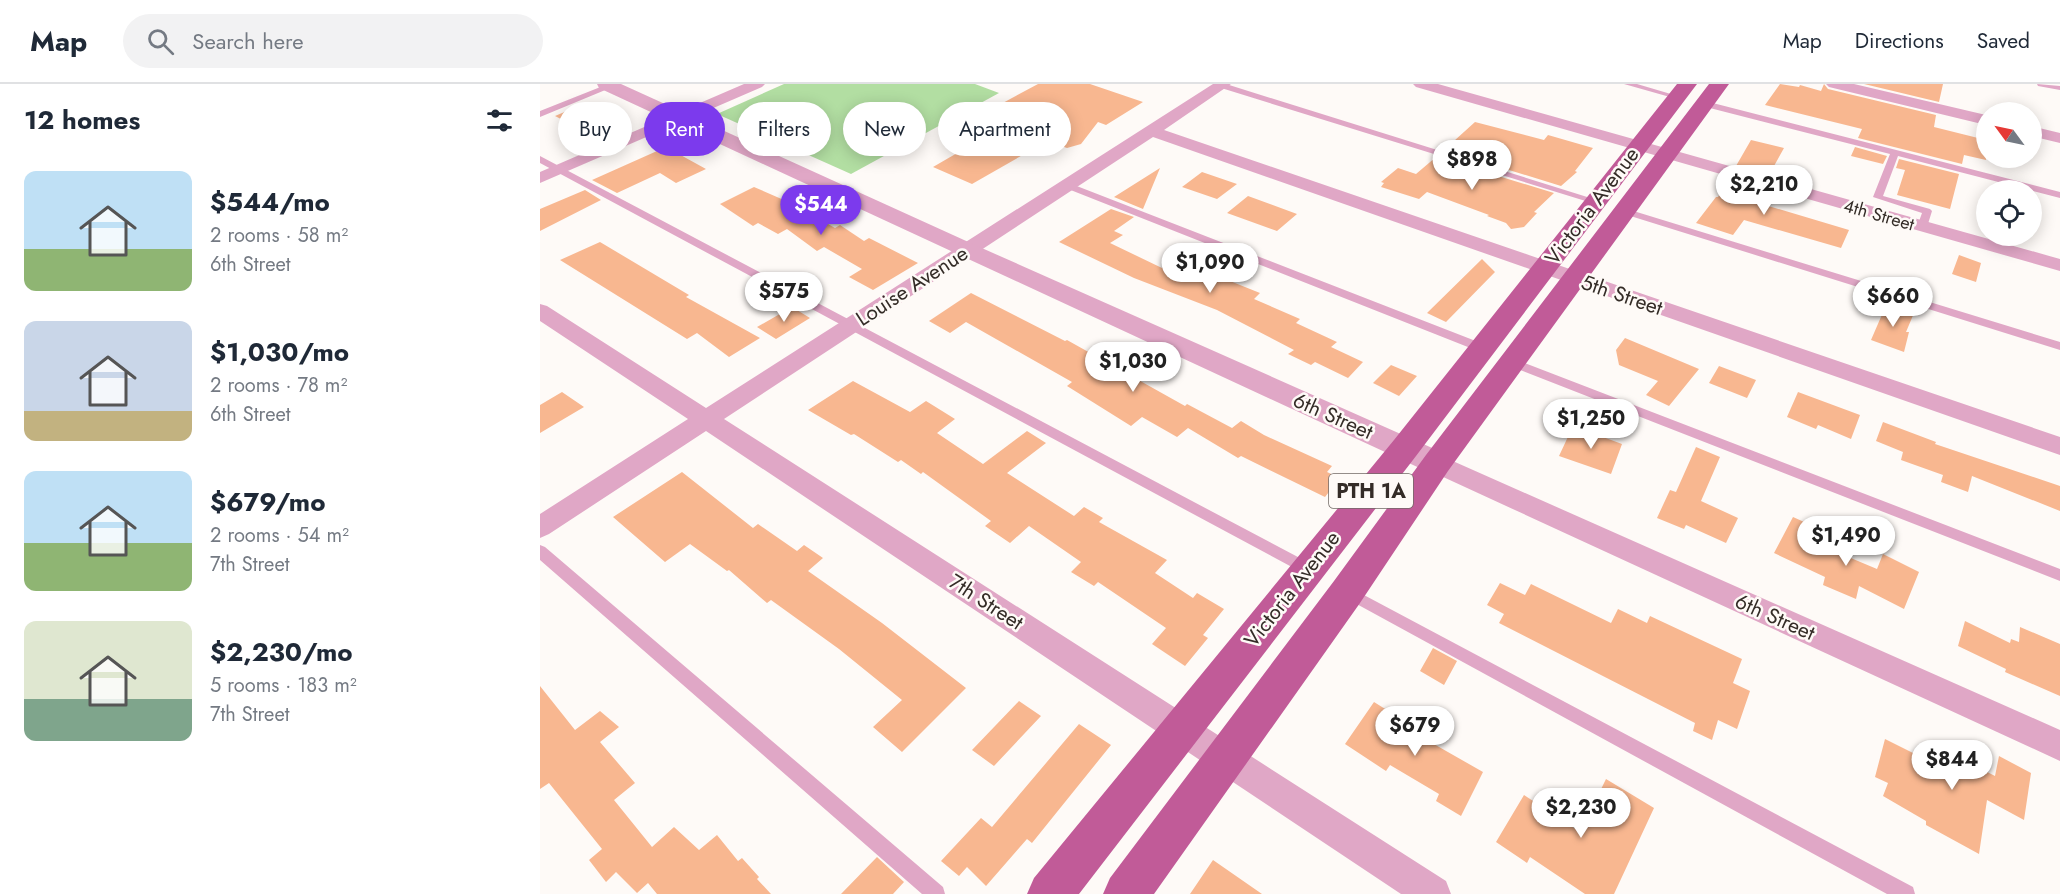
<!DOCTYPE html>
<meta charset="utf-8">
<style>
:root{--surface:#fff;--page:#f2f2f3;--text:#1f2937;--muted:#747a83;--line:#e0e1e3;--accent:#7c3aed}
body{margin:0;font-family:Jost,sans-serif;background:var(--page);color:var(--text);height:100vh;display:flex;flex-direction:column;font-size:22px;white-space:nowrap}
*{box-sizing:border-box;margin:0}
p{font-size:20px;color:var(--muted)}
.icon{flex:none;width:33px;height:33px;fill:none;stroke:currentColor;stroke-width:2;stroke-linecap:round;stroke-linejoin:round}
.map{position:relative;flex:1;overflow:hidden}
.side{display:flex;flex-direction:column;background:var(--surface);width:540px}
.side>*{flex:none}
.guide{position:absolute;left:18px;top:18px;width:570px;height:54px;display:flex;gap:12px}
.needle{width:39px;rotate:303deg}
.buttons{position:absolute;left:1436px;top:18px;display:grid;gap:12px}
.buttons a{display:grid;place-items:center;width:66px;height:66px;border-radius:50%;background:var(--surface);box-shadow:0 3px 15px #0003;font-size:30px}
.price{position:absolute;translate:-50% -51px;padding:0 14px;border-radius:21px;background:#fff;color:#222;font-size:20px;line-height:39px;filter:drop-shadow(0 2px 3px #0008)}
.price::after{content:'';position:absolute;left:50%;top:36px;width:18px;height:14px;margin-left:-9px;background:inherit;clip-path:polygon(0 0,100% 0,50% 100%)}
.price.on{background:var(--accent);color:#fff}
ul{padding:0;list-style:none}
li{display:flex;align-items:center;gap:18px;height:150px;padding:0 24px}
li span{display:grid;place-items:center;flex:none;width:168px;height:120px;border-radius:12px;color:#555}
li>.icon{margin-inline-start:auto}
span .icon{width:72px;height:72px;fill:#fffc;stroke-width:1}
li b{font-size:26px}
h2{display:flex;justify-content:space-between;align-items:center;height:72px;padding:0 24px;font-size:26px}
.pill{padding:0 21px;border-radius:27px;background:var(--surface);box-shadow:0 3px 15px #0003;font-size:21px;line-height:54px}
.pill.on{background:var(--accent);color:#fff}
header{display:flex;align-items:center;gap:36px;box-sizing:border-box;height:84px;padding:0 30px;background:var(--surface);border-bottom:2px solid var(--line)}
header strong{font-size:28px}
nav{display:flex;gap:33px;margin-inline-start:auto;font-size:21px}
.search{width:420px;height:54px;background:var(--page);display:flex;align-items:center;gap:15px;box-sizing:border-box;padding:0 21px;border-radius:33px;color:var(--muted);font-size:22px}
main{display:flex;flex:1;min-height:0}
.map>svg:first-child{display:block}
.green{fill:#b2dea2}
.building{fill:#f8b790}
.lines{fill:none;stroke-linecap:round;stroke-linejoin:round}
.service{fill:#e0a7c6;fill-rule:evenodd}
.minor{fill:#e0a7c6;fill-rule:evenodd}
.tertiary{fill:#e0a7c6;fill-rule:evenodd}
.primary{fill:#c15b98;fill-rule:evenodd}
.labels{text-anchor:middle;stroke-width:5;stroke-linejoin:round;paint-order:stroke}
.far-street-label{font-size:18px;fill:#342c27;stroke:#fefaf7}
.shield{fill:#fefaf7;stroke:#716a65;stroke-width:1.5}
.shield-label{font-size:20px;font-weight:bold;fill:#342c27}
.street-label{font-size:21px;fill:#342c27;stroke:#fefaf7}
</style>
<header>
<strong>Map</strong>
<div class="search"><svg class="icon" aria-label="search" viewBox="0 0 24 24"><circle cx="10" cy="10" r="6"/><path d="M15 15l6 6"/></svg>Search here</div>
<nav><a>Map</a><a>Directions</a><a>Saved</a></nav>
</header>
<main>
<section class="side">
<h2>12 homes<svg class="icon" aria-label="filters" viewBox="0 0 24 24"><path d="M4 7h16M4 17h16"/><circle cx="9" cy="7" r="2"/><circle cx="15" cy="17" r="2"/></svg></h2>
<ul>
<li><span style="background:linear-gradient(#bfe0f5 65%,#8fb573 0)"><svg class="icon" aria-label="home" viewBox="0 0 24 24"><path d="M3 11l9-7 9 7M6 9v11h12V9"/></svg></span><div><b>$544/mo</b><p>2 rooms · 58 m²</p><p>6th Street</p></div></li>
<li><span style="background:linear-gradient(#c9d6e8 75%,#c2b280 0)"><svg class="icon" aria-label="home" viewBox="0 0 24 24"><path d="M3 11l9-7 9 7M6 9v11h12V9"/></svg></span><div><b>$1,030/mo</b><p>2 rooms · 78 m²</p><p>6th Street</p></div></li>
<li><span style="background:linear-gradient(#bfe0f5 60%,#8fb573 0)"><svg class="icon" aria-label="home" viewBox="0 0 24 24"><path d="M3 11l9-7 9 7M6 9v11h12V9"/></svg></span><div><b>$679/mo</b><p>2 rooms · 54 m²</p><p>7th Street</p></div></li>
<li><span style="background:linear-gradient(#dfe7d0 65%,#7fa58c 0)"><svg class="icon" aria-label="home" viewBox="0 0 24 24"><path d="M3 11l9-7 9 7M6 9v11h12V9"/></svg></span><div><b>$2,230/mo</b><p>5 rooms · 183 m²</p><p>7th Street</p></div></li>
</ul>
</section>
<div class="map">
<svg width="1520" height="810" viewBox="0 0 1520 810">
<rect width="100%" height="100%" fill="#fefaf7"/>
<path class="green" d="M244,0H435L459,9L311,90L177,30Z"/>
<path class="building" d="M498,0H550L603,18L566,41L558,38L541,60L527,64L507,57L432,100L393,83L431,61L400,49L431,32L435,34Z
M1240,0L1259,3L1260,1L1281,7L1284,0L1288,5L1396,31L1394,43L1446,56V76L1424,71L1422,80L1318,54L1322,45L1225,21Z
M1324,0H1403L1399,18Z
M48,18L73,29L67,32L82,39L52,51L15,32Z
M935,38L1004,56L1008,51L1053,64L1035,87L1037,88L1021,102L904,66Z
M1211,56L1244,64L1229,91L1196,82Z
M126,63L166,85L136,99L120,89L77,109L52,96Z
M1315,63L1347,72L1343,80L1311,72Z
M896,73L1014,109L994,128L997,129L984,143L971,145L966,139L947,132L949,131L887,108L879,115L841,103L844,99L841,98L858,84L876,90Z
M1359,75L1419,90L1410,125L1357,111L1365,86L1356,84Z
M620,84L603,125L574,113Z
M662,88L697,100L677,115L642,103Z
M1189,95L1222,104L1215,118L1309,146L1301,164L1204,136L1193,151L1156,139L1176,113H1178Z
M214,103L253,120L295,144L300,141L324,157L329,154L378,179L333,206L309,193L322,185L284,163L277,167L247,145L238,150L218,139L213,142L180,120Z
M45,106L61,116L0,147V125Z
M708,112L757,130L737,147L687,129Z
M571,125L594,133L574,147L583,151L570,159L622,184L626,180L658,193L665,187L720,209L714,215L760,235L756,239L797,258L791,263L823,278L808,294L775,278L771,281L748,270L754,266L677,226L594,194L519,158Z
M60,158L149,211L146,213L220,254L189,273L157,249L147,255L20,176Z
M1419,171L1441,179L1436,198L1412,190Z
M942,175L955,188L906,238L887,229Z
M431,209L525,257L527,256L645,322L647,320L692,344L701,337L724,351L792,382L787,388L800,394L785,413L701,372L698,374L648,344L637,353L602,333L591,342L527,302L532,298L426,238L410,249L389,237Z
M1347,219L1374,229L1366,248H1369L1364,268L1331,256Z
M252,223L270,234L236,255L217,243Z
M1085,254L1159,285L1129,322L1106,311L1118,297L1079,281L1076,266Z
M851,281L877,292L859,312L833,299Z
M1179,282L1216,296L1207,314L1169,299Z
M313,297L370,328L386,317L415,335L397,349L443,380L487,347L506,359L467,389L534,432L544,423L563,434L559,438L627,476L615,489L653,514L657,509L684,525L663,551L668,554L645,582L612,560L626,544L558,498L554,502L531,488L541,478L489,442L470,459L445,442L451,437L383,388L381,390L361,376L358,378L314,350L311,351L268,326Z
M22,308L44,323L0,349V321Z
M1258,308L1320,331L1311,355L1278,341L1276,345L1247,333Z
M1343,338L1396,358L1395,360L1520,402V427L1432,392L1428,408L1401,398L1403,391L1361,376L1363,368L1336,357Z
M1033,342L1082,360L1071,390L1019,372Z
M1156,363L1180,373L1161,417L1198,434L1186,459L1146,441L1144,445L1117,434L1130,406L1136,408Z
M142,388L213,444L218,440L257,467L264,461L283,474L268,487L342,539L426,604L362,668L333,643L362,616L299,565L231,516L227,519L189,486L187,487L150,460L125,478L73,433Z
M1253,433L1282,446L1275,459L1337,485L1343,470L1379,488L1364,525L1319,502L1316,515L1283,501L1285,493L1234,469Z
M960,499L985,511L991,500L1071,539L1078,525L1107,539L1110,532L1202,575L1193,599L1210,607L1197,645L1178,636L1172,656L1153,647L1155,639L959,539L964,530L947,521Z
M1425,537L1470,559L1471,555L1479,558L1480,543L1520,560V612L1465,588L1466,585L1418,562Z
M893,564L917,577L904,601L880,587Z
M0,602L35,646L60,627L79,643L60,658L95,699L74,716L112,763L134,743L159,766L177,751L198,777L202,774L219,793L217,795L231,810H117L108,799L97,809L76,788L66,798L49,776L62,765L9,699L0,705Z
M479,617L501,632L454,682L432,666Z
M834,618L874,643L871,647L943,688L921,732L896,717L899,710L850,681L846,687L805,660Z
M539,640L571,661L492,759L487,755L446,802L427,783L419,792L401,777L441,734L452,743Z
M1345,655L1397,681L1400,664L1455,692L1459,672L1491,689L1484,736L1447,716L1439,770L1386,741V737L1343,712L1348,699L1335,693Z
M1066,695L1114,724L1074,810H1045L990,773L987,779L956,758L984,711L1040,748Z
M337,773L364,798L353,810H301Z
M673,776L722,810H650Z"/>
<g class="lines">
<path class="service" d="M68,0L75,2L0,33V27Z
M678,0H686L1060,117L1052,119L678,3Z
M1084,0H1097L1141,13L1137,15Z
M1497,0L1520,2V6L1498,2Z
M1165,17L1520,108V114L1358,72L1343,112L1390,125L1392,127L1387,143L1386,145H1378L1377,143L1382,129L1333,113L1350,70L1162,22L1161,20Z
M0,72L773,481L775,485L773,489L768,491L763,489L0,79Z
M523,99H529L946,261L948,264L942,268L938,267L523,103Z
M1087,125L1520,258V266L1084,130V126Z
M974,275L1520,485V497L970,282L968,279Z
M0,461L5,463L403,803L405,810H382L0,476Z
M807,502L1373,803L1375,810H1347L802,512L800,508L802,504Z"/>
<path class="minor" d="M204,0H225L222,3L0,99V88Z
M673,0H691L624,46L1520,353V371L613,53L184,335L906,797L911,810H861L166,347L9,450L0,454V430L148,335L0,237V220L7,222L166,324Z
M873,0H898L1520,175V187L876,3Z
M1286,0H1314L1446,31V41L1289,3Z
M1491,42L1520,49V59L1491,52Z
M897,370L1520,646V677L888,386L885,379L888,372Z"/>
<path class="tertiary" d="M57,0H81L435,161L908,371L912,379L908,387L897,390L886,387L59,4Z"/>
<path class="primary" d="M1137,0H1157L876,372L539,810H487L494,794L854,356Z
M1169,0H1189L908,387L820,519L614,810H563L570,794L794,497L886,371Z"/>
</g>
<g class="labels">
<g class="far-street-label">
<text transform="translate(1339 131) rotate(16)" y="6">4th Street</text>
</g>
<rect class="shield" x="789" y="390" width="84" height="34" rx="4.5"/>
<g class="shield-label">
<text x="831" y="414">PTH 1A</text>
</g>
<g class="street-label">
<text transform="translate(1052 122) rotate(-53)" y="7">Victoria Avenue</text>
<text transform="translate(372 202) rotate(-33)" y="7">Louise Avenue</text>
<text transform="translate(1082 211) rotate(19)" y="7">5th Street</text>
<text transform="translate(793 332) rotate(24)" y="7">6th Street</text>
<text transform="translate(752 505) rotate(-52)" y="7">Victoria Avenue</text>
<text transform="translate(446 518) rotate(33)" y="7">7th Street</text>
<text transform="translate(1235 533) rotate(24)" y="7">6th Street</text>
</g>
</g>
</svg>
<div class="buttons">
<a><svg class="needle" viewBox="-14 -14 28 28"><path d="M0-13l5 13h-10z" fill="#e53935"/><path d="M0 13l5-13h-10z" fill="#747a83"/></svg></a>
<a><svg class="icon" aria-label="locate" viewBox="0 0 24 24"><circle cx="12" cy="12" r="6"/><path d="M12 2v4M12 18v4M2 12h4M18 12h4"/></svg></a>
</div>
<b class="price" style="left:932px;top:107px">$898</b>
<b class="price" style="left:1224px;top:132px">$2,210</b>
<b class="price on" style="left:281px;top:152px">$544</b>
<b class="price" style="left:670px;top:210px">$1,090</b>
<b class="price" style="left:244px;top:239px">$575</b>
<b class="price" style="left:1353px;top:244px">$660</b>
<b class="price" style="left:593px;top:309px">$1,030</b>
<b class="price" style="left:1051px;top:366px">$1,250</b>
<b class="price" style="left:1306px;top:483px">$1,490</b>
<b class="price" style="left:875px;top:673px">$679</b>
<b class="price" style="left:1412px;top:707px">$844</b>
<b class="price" style="left:1041px;top:755px">$2,230</b>
<div class="guide">
<a class="pill">Buy</a>
<a class="pill on">Rent</a>
<a class="pill">Filters</a>
<a class="pill">New</a>
<a class="pill">Apartment</a>
</div>
</div>
</main>
